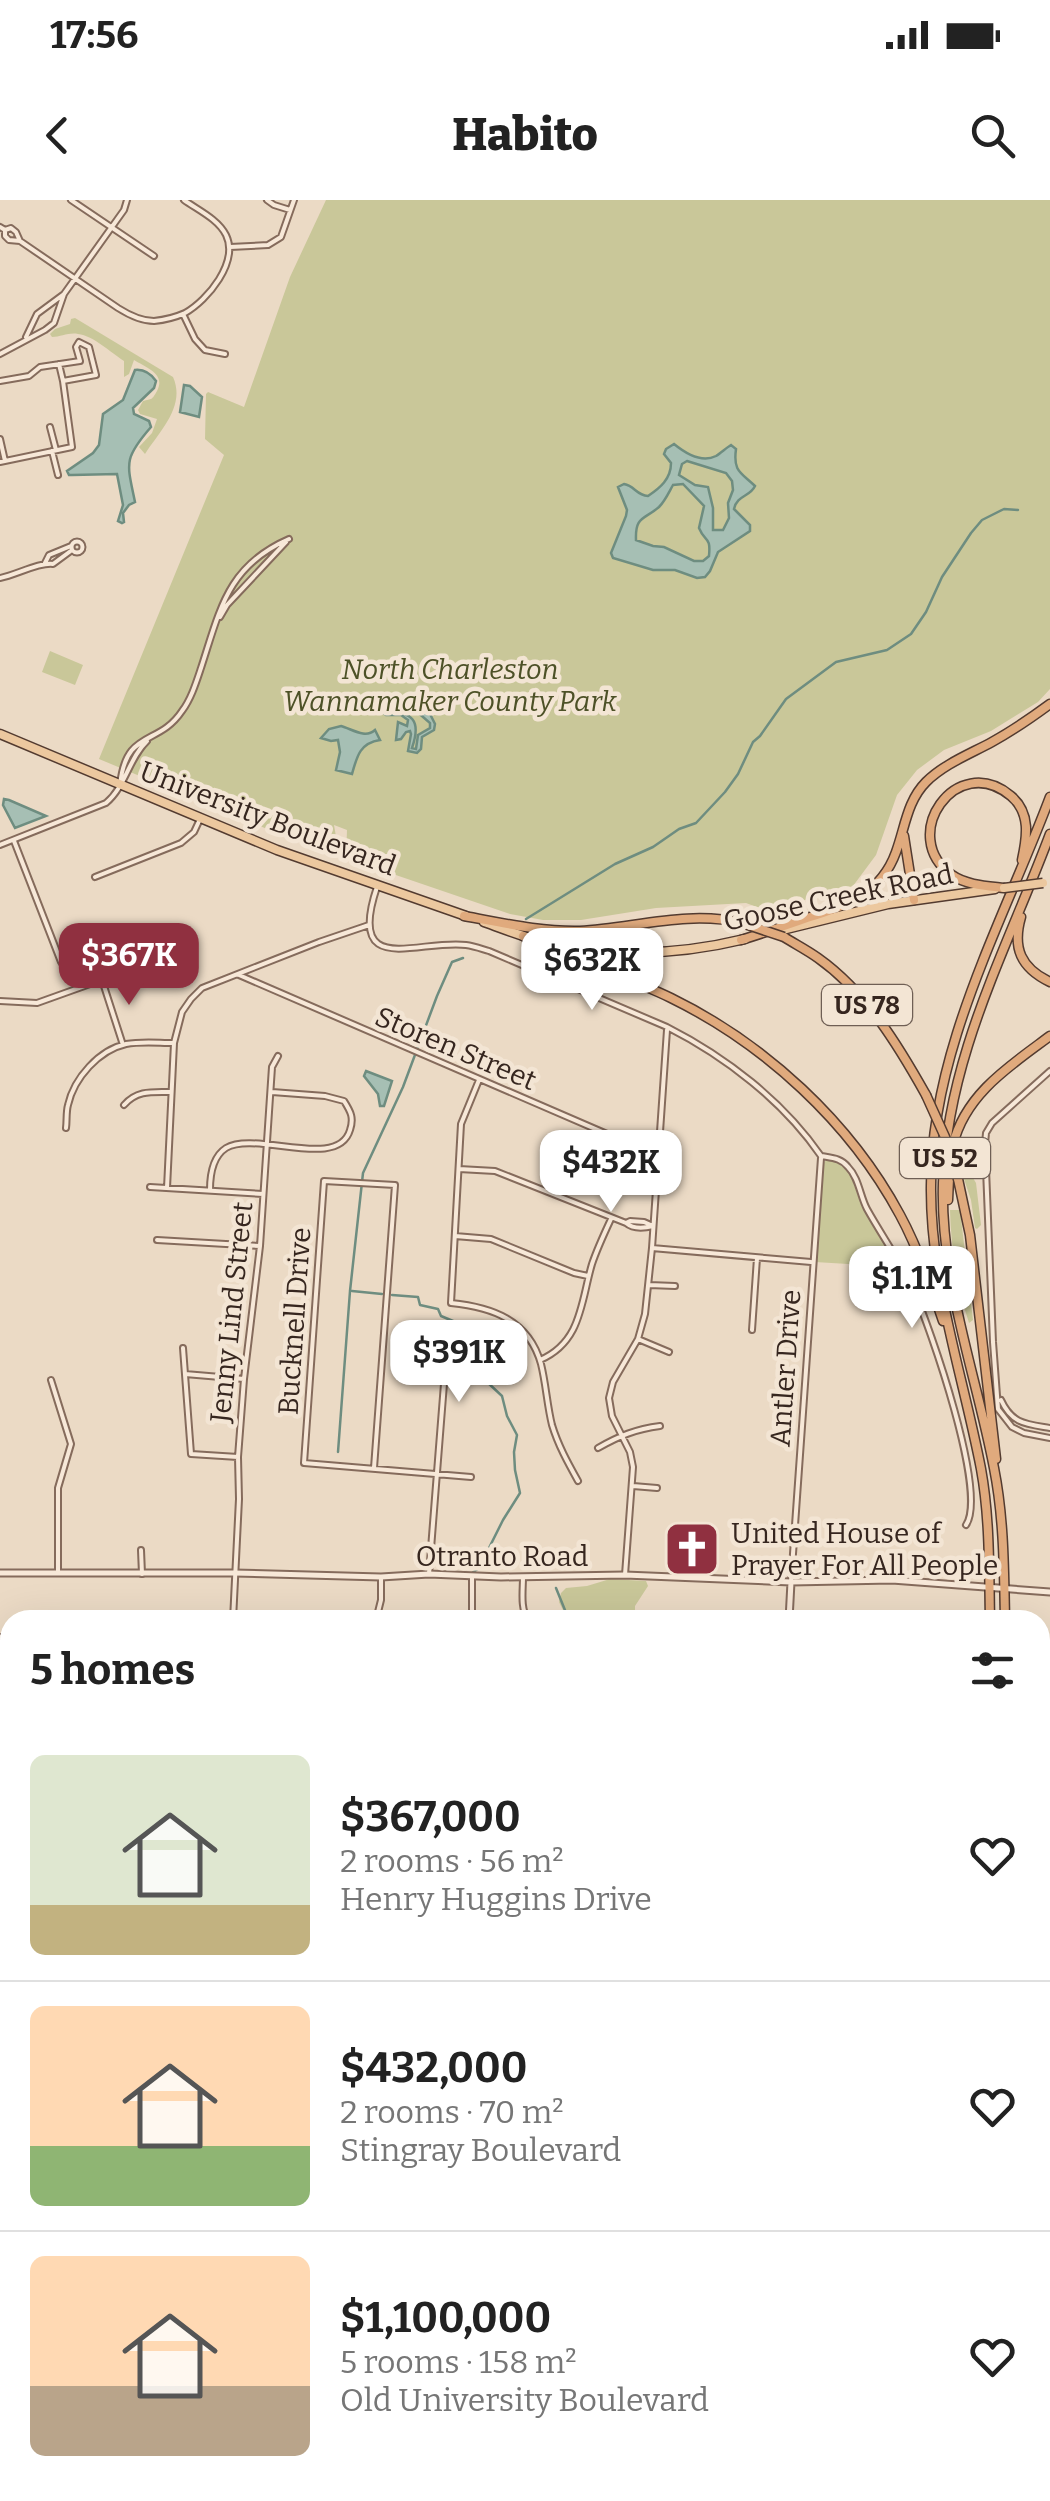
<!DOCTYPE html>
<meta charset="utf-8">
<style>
:root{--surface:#fff;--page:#f6f6f6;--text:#222;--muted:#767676;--line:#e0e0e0;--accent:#903040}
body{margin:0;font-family:Bitter,serif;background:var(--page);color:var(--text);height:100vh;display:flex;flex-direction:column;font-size:38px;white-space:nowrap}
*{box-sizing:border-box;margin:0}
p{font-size:32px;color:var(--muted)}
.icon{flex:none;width:55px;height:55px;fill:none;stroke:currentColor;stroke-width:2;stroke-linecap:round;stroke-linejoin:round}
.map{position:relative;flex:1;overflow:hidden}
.drawer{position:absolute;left:0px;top:1410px;width:1050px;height:892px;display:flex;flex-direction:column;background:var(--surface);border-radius:30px 30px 0 0;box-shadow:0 10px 40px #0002}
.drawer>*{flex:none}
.price{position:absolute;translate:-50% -85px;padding:0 22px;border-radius:20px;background:#fff;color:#222;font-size:32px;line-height:65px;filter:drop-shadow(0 2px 5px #0008)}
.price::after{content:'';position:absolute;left:50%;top:60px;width:30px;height:22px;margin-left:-15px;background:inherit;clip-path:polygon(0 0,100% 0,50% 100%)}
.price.active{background:var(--accent);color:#fff}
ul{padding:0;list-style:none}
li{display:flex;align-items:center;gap:30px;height:250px;padding:0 30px}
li+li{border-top:2px solid var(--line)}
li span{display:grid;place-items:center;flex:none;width:280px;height:200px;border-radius:15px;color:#555}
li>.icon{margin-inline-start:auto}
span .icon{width:120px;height:120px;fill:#fffc;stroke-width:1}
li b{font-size:42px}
h2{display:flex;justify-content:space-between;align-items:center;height:120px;padding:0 30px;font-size:42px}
.status{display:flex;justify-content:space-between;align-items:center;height:70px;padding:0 50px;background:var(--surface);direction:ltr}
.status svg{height:28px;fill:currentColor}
header{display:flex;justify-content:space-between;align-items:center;height:130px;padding:0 30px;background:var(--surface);font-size:45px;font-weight:800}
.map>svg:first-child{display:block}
.green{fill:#c9c799}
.water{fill:#a6bfb4;stroke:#6e8d80;stroke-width:2.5;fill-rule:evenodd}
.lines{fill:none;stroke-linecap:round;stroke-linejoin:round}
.stream{stroke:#6e8d80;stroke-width:2.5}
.minor-casing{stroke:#856b5c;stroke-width:8}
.tertiary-casing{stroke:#856b5c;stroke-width:9}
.primary-casing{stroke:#533b30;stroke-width:11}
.trunk-casing{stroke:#533b30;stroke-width:11}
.motorway-casing{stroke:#533b30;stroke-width:12}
.minor{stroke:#f7e8d8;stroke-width:4}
.tertiary{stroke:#f7e8d8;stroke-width:5}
.primary{stroke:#ecc89f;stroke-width:8}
.trunk{stroke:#e0aa7d;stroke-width:8}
.motorway{stroke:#d58c5b;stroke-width:9}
.primary-bridge-casing{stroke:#533b30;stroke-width:11;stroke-linecap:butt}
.trunk-bridge-casing{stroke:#533b30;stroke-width:11;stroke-linecap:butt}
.primary-bridge{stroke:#ecc89f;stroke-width:8}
.trunk-bridge{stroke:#e0aa7d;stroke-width:8}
.labels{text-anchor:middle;stroke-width:9;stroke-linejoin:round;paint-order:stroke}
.shield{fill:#f3e5d4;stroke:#6f5f55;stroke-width:2.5}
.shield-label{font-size:25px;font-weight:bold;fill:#36261f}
.park-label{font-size:28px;font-style:italic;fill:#4d5127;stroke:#f3e5d4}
.street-label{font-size:28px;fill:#36261f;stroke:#f3e5d4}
.poi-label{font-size:28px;fill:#36261f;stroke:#f3e5d4;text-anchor:start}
</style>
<div class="status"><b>17:56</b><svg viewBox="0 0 49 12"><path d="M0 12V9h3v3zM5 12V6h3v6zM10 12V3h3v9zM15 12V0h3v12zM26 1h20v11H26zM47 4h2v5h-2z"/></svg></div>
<header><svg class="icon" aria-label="back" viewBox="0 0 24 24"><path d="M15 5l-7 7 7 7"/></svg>Habito<svg class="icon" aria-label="search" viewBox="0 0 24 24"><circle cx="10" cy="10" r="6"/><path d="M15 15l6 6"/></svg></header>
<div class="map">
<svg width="1050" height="2301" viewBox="0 0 1050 2301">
<rect width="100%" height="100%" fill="#ebdac5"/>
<path class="green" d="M326,0H1050V489L1038,502L991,531L944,550L917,570L897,595L876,655L853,686L767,711L746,703L656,708L581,720H543L510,714L346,658L347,630L334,625L338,648L330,650L279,634L99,559L224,255L205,239L206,194L208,192L244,207L290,77Z
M75,118L173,177C186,206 160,231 145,254L139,247L152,233L157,219L140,214L138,210L143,201C152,199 152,200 157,191C166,174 147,168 134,160L129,174L124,177V161C110,152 94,136 78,134C69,132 61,137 52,137L50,134L55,129L70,124L71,119Z
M50,451L83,465L75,485L42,472Z
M832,959L849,971L862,1007L898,1067L815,1062L823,964L826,960Z
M959,964L966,966L976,983L981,1025L977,1029L975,1028L971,1000Z
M950,1010H960L973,1120L969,1123C957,1086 951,1049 950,1010Z
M610,1379L646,1381L648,1386L635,1406V1420H568L559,1402L561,1393L566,1388L587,1386Z
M0,1732L10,1735V1964H0Z
M751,2292L843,2293L846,2301H733Z"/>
<path class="water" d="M135,170C144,169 151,174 156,181L154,188L133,208L134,214L149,221L151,227C123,259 127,263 135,302L129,305L123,313L124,322L122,323L118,321L123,305L117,274L72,275H69L67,271L93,253L99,245L103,214L123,200Z
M184,185L190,186L202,197L199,217L180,212Z
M674,244C685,253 702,263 716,256C721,253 726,248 731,245L736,249C733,271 740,272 755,286C750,297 737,295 734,309L750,325V331L718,352L710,371L705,377L697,378L675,370H653L613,358L611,353L626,316L627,310L618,287L624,284C635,286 636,295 648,296C660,288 671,279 671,263L664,254L666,249ZM687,261L726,273L732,281L733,290L728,303L729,318L723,330H713V308L708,287L695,285L679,275L682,264ZM683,284L704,306L699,328C705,343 711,335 709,356L703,361H694L664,347L653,346L636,340C635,316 644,320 659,307C665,301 669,292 673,285Z
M390,494L403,504L416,505L427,514H430L435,524L434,530L422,537L421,549L417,553L408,551L411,534L410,531L406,532L401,539L396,540L398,522L407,526L408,520L401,515H386L380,510L379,500ZM386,500H392L401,508L415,510L430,523V528L418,535L416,549L412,548C422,519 412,513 385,510L384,503Z
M341,526C352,529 365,539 375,530L380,540C360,543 357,556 352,574L336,570L340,552L338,540L331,541L321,538L329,529Z
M4,599L9,600L46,616L15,628L3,605Z
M366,871L392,881L384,906H380L378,894L364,876Z"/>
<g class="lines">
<path class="stream" d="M526,719L615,664L653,647L679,629L696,623L725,592L738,574L753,542L760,536L786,499L836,462L887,450L911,434L926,412L942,377L971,333L982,320L1004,309L1018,310
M352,1091L382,1094
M392,1095L418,1097L420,1105L438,1109L441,1116L453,1121L470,1166L502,1196L507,1216L517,1235L514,1252L515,1270L520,1293L503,1320L479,1368L472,1373
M338,1252L350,1091L363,973L403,887L437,796L452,762L463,758
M556,1388L569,1420"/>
<g class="minor-casing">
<path id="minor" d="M71,0L154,56
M267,0L274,5L290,10
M0,27L5,30L11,28L16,32L20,41
M5,30V36L9,40L20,41L118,108C129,115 141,121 154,121C164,120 176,117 185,113C208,100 239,62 226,35C218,19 198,10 184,0
M230,47L268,45L281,37L294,0
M183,114L195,139L205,150L225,154
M26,137L37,114L64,94
M0,154L45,130L54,123L64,94L124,10L127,0
M59,164L63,181
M0,181L29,176L40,167L80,161L76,147L79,142L89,147L96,175L63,181L72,247L0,262
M50,227L56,250
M0,239L5,261
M52,251L58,275
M71.5 347a5.5 5.5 0 1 1 11 0a5.5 5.5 0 1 1-11 0Z
M45,363L49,355L71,346
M0,378C16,375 39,362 53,364L72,350
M220,417L227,405L286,342
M120,585C126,528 158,547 182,511C191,499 196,483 201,468C220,410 227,366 289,339
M14,641L61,762
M0,645L106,603C126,586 129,558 147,541
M95,677L181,643L194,632L201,617
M377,687C346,779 418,739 466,745C474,746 482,749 489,751L667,827C726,857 783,901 821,956C832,958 841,958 848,967C859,978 860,996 867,1009C882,1036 900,1061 913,1089C930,1127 988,1293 966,1325
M239,775L658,956
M103,783L123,845
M0,801L37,803L171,755L183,756
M1050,871L992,923L986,933L985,944L993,1142L998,1209L1012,1227L1024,1233L1050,1238
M479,880L461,924L451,1103C492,1107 529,1120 541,1164C546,1184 547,1205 552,1225C558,1245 568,1263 578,1281
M124,905C137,890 152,892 171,892
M66,928C67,921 66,912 68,905C74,878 99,850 126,844C142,841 158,843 174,843
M459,969L495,971L626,1023
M150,987L263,994
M167,988L174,843L182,812L191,799L202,788L319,742L369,725
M210,990C210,975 212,957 226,948C255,930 338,971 350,930C354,918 351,912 344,901L325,896L272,892
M630,1021L644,1022L653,1026C645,1028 633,1029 626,1023Z
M455,1036L491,1039L574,1073L588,1076
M157,1040L260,1046
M652,1048L811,1062
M649,1085L675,1086
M752,1130L757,1058
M638,1139L669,1152
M183,1148L191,1254L238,1257
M540,1160C582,1142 581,1101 592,1064C597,1049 604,1034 611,1019
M185,1174L244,1179
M51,1180L71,1244L58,1288V1373
M1001,1200C1012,1224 1026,1224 1050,1228
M598,1248C619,1236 636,1229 660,1226
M374,1268L395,985L324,981L304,1263L471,1277
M633,1286L657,1288
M141,1350L142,1374
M429,1374L448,1133
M625,1375L633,1267L630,1252L612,1216L609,1198L613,1182L638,1139L645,1114L652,1048L667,830
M523,1377C523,1391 520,1408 528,1420
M791,1382L821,958
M233,1420L239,1299L238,1257L244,1179L260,1046L272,867L278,856
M376,1420L381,1400V1377
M472,1420V1376
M0,1437L10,1439
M0,1531L10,1525
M0,2121L4,2088L0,2006
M1040,2136L1050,2138
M0,2189C5,2205 9,2226 0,2241
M285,2292L288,2301
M349,2292L351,2301
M477,2292L478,2301
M729,2292L732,2301
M503,2299L506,2301
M54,2301L68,2297L178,2296L190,2292
M1049,2301L1050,2198"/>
</g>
<g class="tertiary-casing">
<path id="tertiary" d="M0,1373H234L381,1377L429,1374L501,1377L625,1375L791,1382L892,1380L1050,1392
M789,1420L791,1382
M415,2301L446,2292"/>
</g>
<g class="primary-casing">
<path id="primary" d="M0,534L277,650L466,716
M484,722C504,729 523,737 544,742C610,758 679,755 745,739
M778,731L888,704L995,689"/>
</g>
<g class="trunk-casing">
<path id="trunk" d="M904,636L914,700
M1004,688C987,686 966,685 952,675C897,637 956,550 1011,596C1031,613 1027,637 1022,660
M464,716C503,723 541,732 580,731C634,728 688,710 742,723
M1021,717C1012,748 1021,768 1050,782
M523,736C570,763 623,774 671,798C765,844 850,922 900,1015C918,1048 931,1085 943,1121
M784,737C795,744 807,750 818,758C866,792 898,845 926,895
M741,740C763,733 785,726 807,718C846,706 881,694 896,652C905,628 907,601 926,582C944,564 970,554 992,542C1012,531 1031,518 1050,504
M958,979L970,1035L996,1259
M948,1000C949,981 949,963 953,945C965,894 1011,865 1050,836
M990,1420C989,1370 990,1318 981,1269C963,1175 930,1082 931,986C931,849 1003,722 1050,597
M1005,1420C1004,1369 1004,1318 994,1268C976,1174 940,1079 943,983C947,857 1007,749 1050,634
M1013,2301L1014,2292"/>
</g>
<g class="motorway-casing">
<path id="motorway" d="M1032,2301V2292"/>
</g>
<use href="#minor" class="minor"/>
<use href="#tertiary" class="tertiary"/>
<use href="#primary" class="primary"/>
<use href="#trunk" class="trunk"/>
<use href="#motorway" class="motorway"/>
<g class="primary-bridge-casing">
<path id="primary-bridge" d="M1004,688L1043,683"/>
</g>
<g class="trunk-bridge-casing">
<path id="trunk-bridge" d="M742,723L784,737
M926,895L945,937L958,979"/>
</g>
<use href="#primary-bridge" class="primary-bridge"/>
<use href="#trunk-bridge" class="trunk-bridge"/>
</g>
<defs>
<g id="church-square" transform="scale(2.875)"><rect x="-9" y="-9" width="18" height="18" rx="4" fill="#903040" stroke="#f3e5d4"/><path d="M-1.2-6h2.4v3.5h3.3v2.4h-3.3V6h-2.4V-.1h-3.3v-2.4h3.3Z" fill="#fff"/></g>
</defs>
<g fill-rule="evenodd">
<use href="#church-square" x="692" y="1349"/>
</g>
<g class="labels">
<g class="shield">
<rect x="822" y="785" width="90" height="40" rx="8"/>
<rect x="900" y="938" width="90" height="40" rx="8"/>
</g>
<g class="shield-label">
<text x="867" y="814">US 78</text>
<text x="945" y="967">US 52</text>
</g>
<g class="park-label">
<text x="450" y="479">North Charleston<tspan x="450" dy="32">Wannamaker County Park</tspan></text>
</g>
<g class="street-label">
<text transform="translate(268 618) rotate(21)" y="10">University Boulevard</text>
<text transform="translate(838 697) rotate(-12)" y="10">Goose Creek Road</text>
<text transform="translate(456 848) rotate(23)" y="10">Storen Street</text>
<text transform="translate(231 1112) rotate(-84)" y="10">Jenny Lind Street</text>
<text transform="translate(294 1121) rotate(-86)" y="10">Bucknell Drive</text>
<text transform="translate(785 1168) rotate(-86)" y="10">Antler Drive</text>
<text x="502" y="1366">Otranto Road</text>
</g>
<g class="poi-label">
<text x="731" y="1343">United House of<tspan x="731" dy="32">Prayer For All People</tspan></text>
</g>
</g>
</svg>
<b class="price active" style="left:129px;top:808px">$367K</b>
<b class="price" style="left:592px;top:813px">$632K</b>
<b class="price" style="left:611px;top:1015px">$432K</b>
<b class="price" style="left:912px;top:1131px">$1.1M</b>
<b class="price" style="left:459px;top:1205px">$391K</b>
<section class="drawer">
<h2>5 homes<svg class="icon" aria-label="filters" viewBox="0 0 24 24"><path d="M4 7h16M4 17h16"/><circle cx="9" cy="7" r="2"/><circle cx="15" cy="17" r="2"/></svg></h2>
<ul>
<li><span style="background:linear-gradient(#dfe7d0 75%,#c2b280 0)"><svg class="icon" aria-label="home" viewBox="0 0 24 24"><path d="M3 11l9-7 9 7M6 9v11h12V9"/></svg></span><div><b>$367,000</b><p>2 rooms · 56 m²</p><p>Henry Huggins Drive</p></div><svg class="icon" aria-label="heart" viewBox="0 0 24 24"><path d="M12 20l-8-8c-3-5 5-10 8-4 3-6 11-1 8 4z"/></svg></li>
<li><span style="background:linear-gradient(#ffd9b3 70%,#8fb573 0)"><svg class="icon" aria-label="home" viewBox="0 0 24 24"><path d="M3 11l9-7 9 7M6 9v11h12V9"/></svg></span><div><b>$432,000</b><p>2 rooms · 70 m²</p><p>Stingray Boulevard</p></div><svg class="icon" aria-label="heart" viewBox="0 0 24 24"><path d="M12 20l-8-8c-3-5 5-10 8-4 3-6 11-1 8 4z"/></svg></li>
<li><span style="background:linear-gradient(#ffd9b3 65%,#b9a48a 0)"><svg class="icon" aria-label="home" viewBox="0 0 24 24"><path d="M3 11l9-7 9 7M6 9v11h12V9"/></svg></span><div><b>$1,100,000</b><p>5 rooms · 158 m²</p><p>Old University Boulevard</p></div><svg class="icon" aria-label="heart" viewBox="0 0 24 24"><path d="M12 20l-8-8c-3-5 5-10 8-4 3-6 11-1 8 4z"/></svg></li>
</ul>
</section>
</div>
